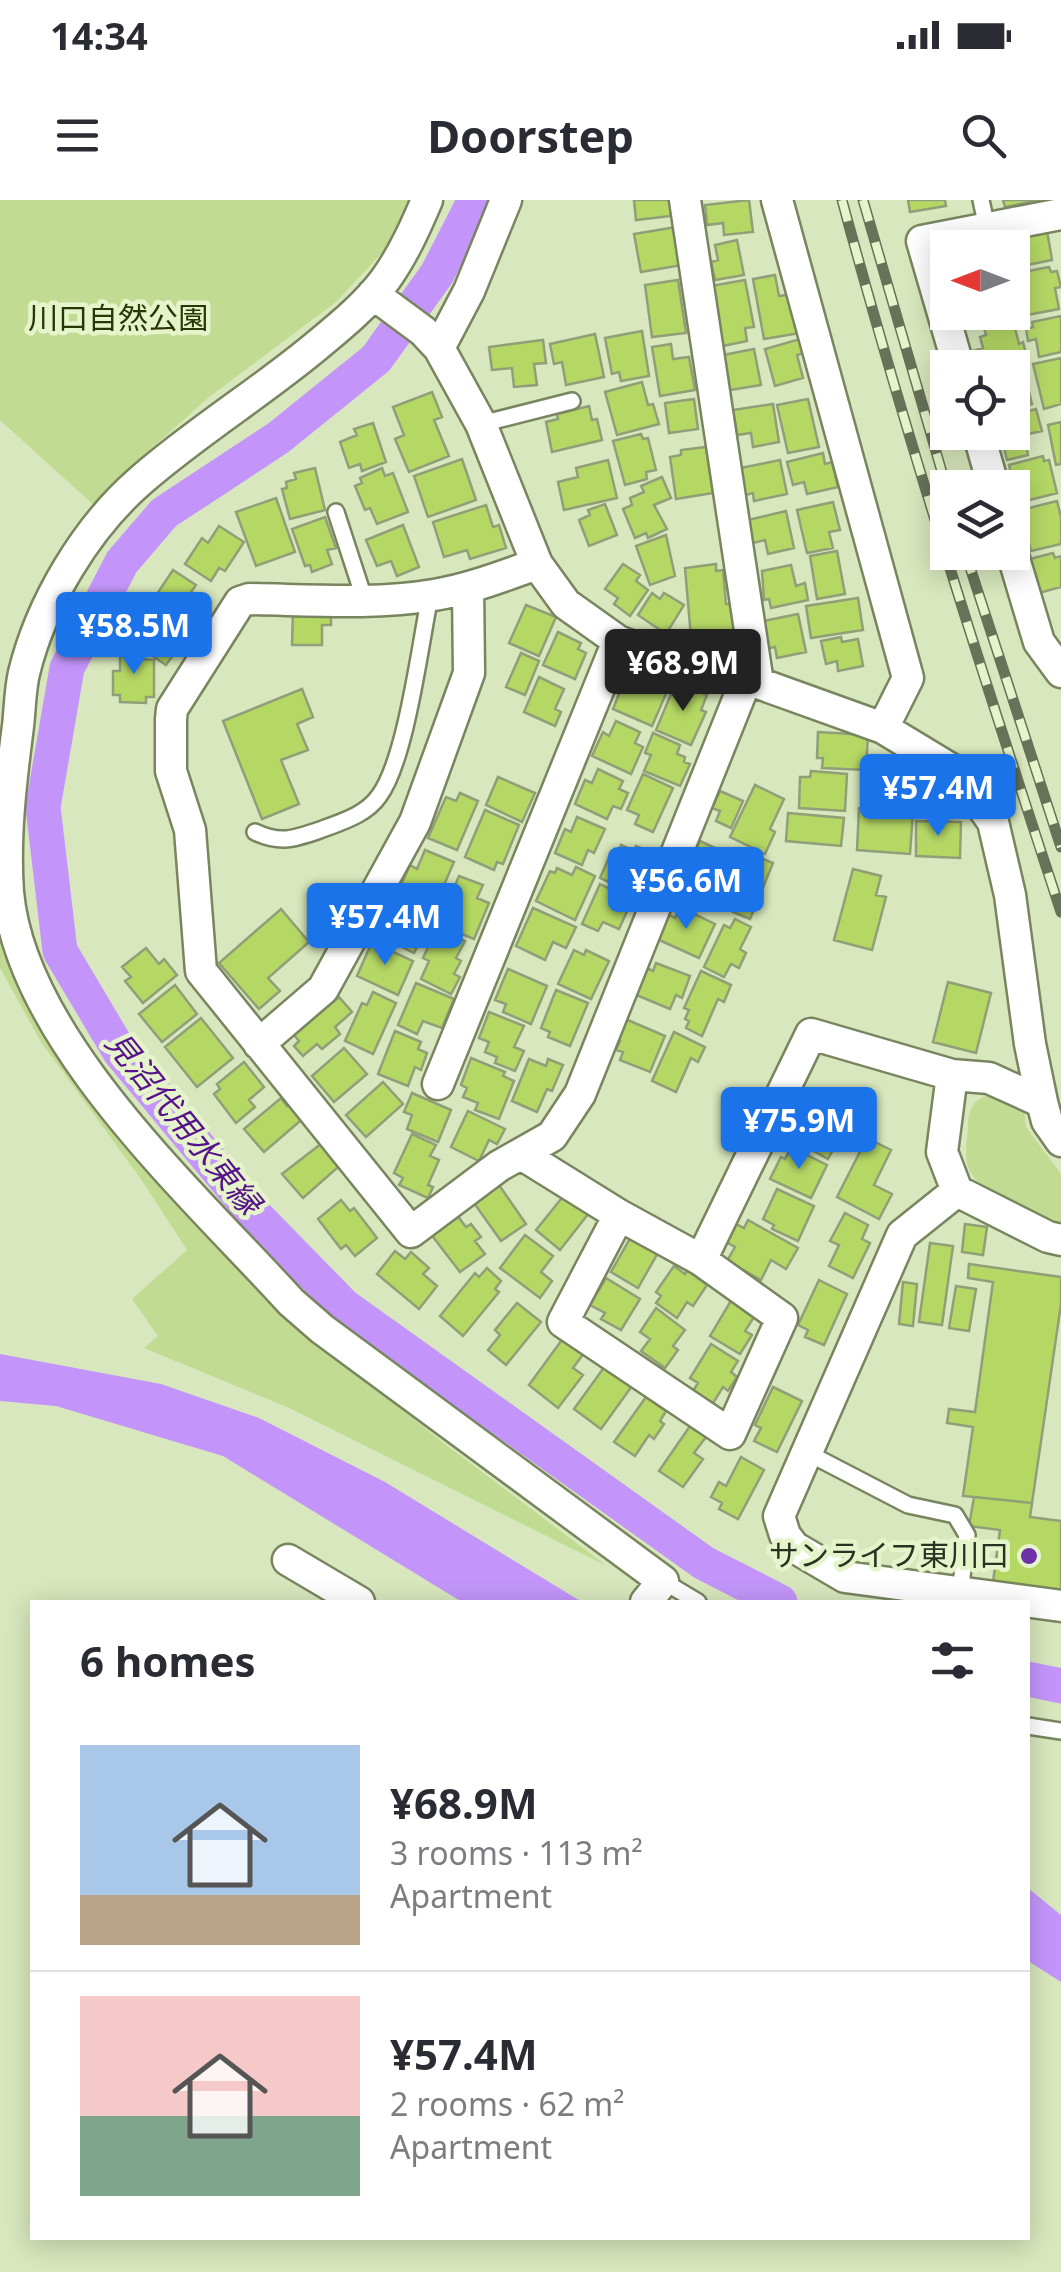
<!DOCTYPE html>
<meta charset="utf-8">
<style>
:root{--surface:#fff;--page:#f2f2f3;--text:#2b2b33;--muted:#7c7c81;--line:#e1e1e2;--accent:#1a73e8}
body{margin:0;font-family:"Noto Sans","Noto Sans JP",sans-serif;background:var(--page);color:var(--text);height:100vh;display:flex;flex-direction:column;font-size:38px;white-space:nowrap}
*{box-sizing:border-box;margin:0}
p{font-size:32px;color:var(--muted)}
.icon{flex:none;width:55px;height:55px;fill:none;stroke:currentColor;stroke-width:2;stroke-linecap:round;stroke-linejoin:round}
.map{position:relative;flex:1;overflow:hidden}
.sheet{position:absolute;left:30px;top:1400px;width:1000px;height:640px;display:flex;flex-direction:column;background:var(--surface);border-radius:0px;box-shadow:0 5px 25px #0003}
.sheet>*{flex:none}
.needle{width:65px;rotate:270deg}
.fabs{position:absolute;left:930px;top:30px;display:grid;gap:20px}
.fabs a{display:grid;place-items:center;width:100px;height:100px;border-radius:0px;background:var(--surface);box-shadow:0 5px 25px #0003;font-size:50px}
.price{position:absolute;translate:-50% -85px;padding:0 22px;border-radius:10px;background:var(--accent);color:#fff;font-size:32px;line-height:65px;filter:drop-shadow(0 2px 5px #0008)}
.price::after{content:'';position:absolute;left:50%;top:60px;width:30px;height:22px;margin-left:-15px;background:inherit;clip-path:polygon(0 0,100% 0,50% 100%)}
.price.active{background:#222;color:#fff}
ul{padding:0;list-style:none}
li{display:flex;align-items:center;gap:30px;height:250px;padding:0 50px}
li+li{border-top:2px solid var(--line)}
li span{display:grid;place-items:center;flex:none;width:280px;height:200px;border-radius:0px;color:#555}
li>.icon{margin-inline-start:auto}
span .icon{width:120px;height:120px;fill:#fffc;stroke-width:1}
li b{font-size:42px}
h2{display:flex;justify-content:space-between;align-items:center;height:120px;padding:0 50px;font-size:42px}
.status{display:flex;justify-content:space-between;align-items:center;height:70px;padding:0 50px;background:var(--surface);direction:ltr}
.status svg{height:28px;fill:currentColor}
header{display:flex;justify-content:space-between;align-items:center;height:130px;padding:0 50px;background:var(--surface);font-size:45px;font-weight:700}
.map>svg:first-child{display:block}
.green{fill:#c2db92}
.water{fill:#c395fa}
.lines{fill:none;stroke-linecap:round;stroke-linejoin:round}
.canal{stroke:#c395fa;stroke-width:35}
.building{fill:#b5d865;stroke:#919f78;stroke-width:2.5}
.service-casing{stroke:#78855f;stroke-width:20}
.minor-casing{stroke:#78855f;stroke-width:35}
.service{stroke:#fff;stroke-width:15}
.minor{stroke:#fff;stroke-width:30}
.rail-casing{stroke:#687258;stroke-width:11}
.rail{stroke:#e5f4ca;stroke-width:8;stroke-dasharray:22;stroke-linecap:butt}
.poi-dot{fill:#6e31a7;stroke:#e5f4ca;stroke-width:4}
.labels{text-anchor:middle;stroke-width:9;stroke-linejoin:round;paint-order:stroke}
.park-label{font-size:30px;fill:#293606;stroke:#e5f4ca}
.poi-label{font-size:30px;fill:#2c3222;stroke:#e5f4ca;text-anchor:end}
.water-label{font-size:32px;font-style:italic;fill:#56128a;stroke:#e5f4ca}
</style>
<div class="status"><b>14:34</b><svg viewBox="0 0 49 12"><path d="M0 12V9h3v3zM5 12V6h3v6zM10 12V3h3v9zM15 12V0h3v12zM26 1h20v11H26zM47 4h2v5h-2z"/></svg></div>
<header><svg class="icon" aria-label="menu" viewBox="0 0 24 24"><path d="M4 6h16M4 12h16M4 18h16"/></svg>Doorstep<svg class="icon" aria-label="search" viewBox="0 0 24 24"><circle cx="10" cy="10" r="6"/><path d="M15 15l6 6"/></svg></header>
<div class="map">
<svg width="1061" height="2072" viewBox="0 0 1061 2072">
<rect width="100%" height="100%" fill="#d8e7bd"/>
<path class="green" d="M0,0H409L392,42L336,102L208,198L116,280L97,308L0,220Z
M0,734L13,768L213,1039L270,1103L446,1245L607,1366L287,1207L144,1148L158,1136L132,1099L187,1050L141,979L41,842L0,768Z
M985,896L1012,903L1025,914L1026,927L1061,974V1023C1035,1016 977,993 968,967C964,955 967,940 968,927C969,911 970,903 985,896Z"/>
<path class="water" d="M0,1154L161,1184L259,1218L385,1282L582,1402H462L223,1256L56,1206L0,1201Z
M1028,1688L1061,1715V1782L1028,1761Z"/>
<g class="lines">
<path class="canal" d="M475,0L437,74L376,159L278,238L164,313L122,362L67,468L43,607L60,751L120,852L257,1017L344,1106L704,1363L780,1402
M1028,1479L1061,1486"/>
</g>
<path class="building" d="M634,0H669L671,16L636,20Z
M749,0L753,32L724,35L723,23L707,25L705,5Z
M908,0H945L946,6L910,12Z
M1003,0H1040L1005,7Z
M1046,25L1052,60L1012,68L1015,48L1012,31Z
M676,27L682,65L641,72L634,34Z
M737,40L744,75L715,80L711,62L718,60L715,45Z
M1000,41L1001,48H970Z
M1049,67L1051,72L1057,71L1061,87L1055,88L1059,109L1022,116L1014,74Z
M775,75L779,96L793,94L800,133L764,139L753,79Z
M678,80L686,133L652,137L645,85Z
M745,80L754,127L745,128L747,141L723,146L711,86Z
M1012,99L1015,114L986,120L984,112H1012Z
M1061,116V152L1039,157L1036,139L1028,141L1026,129L1033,127L1032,122Z
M1013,120L1019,144L1023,142L1027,157L978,168L973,151L983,148L980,137L986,135L984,128Z
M642,131L649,176L621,181L619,172L612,174L605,138Z
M595,134L604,177L566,185L562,162L554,164L550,144Z
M800,139L804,153L797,155L803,178L775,186L765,149Z
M543,140L546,163L534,164L537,185L514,187L512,168L492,170L489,147Z
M671,144L673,159L689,157L695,190L660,196L652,147Z
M754,149L761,185L730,190L723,155Z
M1061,158V204L1044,209L1033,164Z
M1022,163L1032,204L1012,209V168H1004Z
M642,182L648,205L653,204L659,224L617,235L605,192Z
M432,192L442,217L434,220L449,256L409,272L395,239L404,235L393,207Z
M694,199L698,229L669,233L665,203Z
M808,199L819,247L788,253L777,205Z
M773,204L779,242L753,247L751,233L737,235L733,210Z
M589,206L592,220L597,219L602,240L552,252L546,222L558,219L557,214Z
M1036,209L1042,231L1024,235L1028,255L1007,260L1000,232H1012V215Z
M1061,222V264L1056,265L1048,225Z
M373,223L386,262L362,271L360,264L349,268L340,242L357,235L354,229Z
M641,234L643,239L648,238L656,270L646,272L647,279L625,285L613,241Z
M706,247L713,293L676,299L670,257L681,255V250Z
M823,253L825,264L832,262L838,287L807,294L804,282L793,285L787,262Z
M1043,256L1044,261L1049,260L1057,293L1018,303L1009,265Z
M462,259L476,300L428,317L414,276Z
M608,260L617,298L564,310L558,282L578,277L576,268Z
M780,260L787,294L754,301L753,293L742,296L736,269Z
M315,268L325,310L290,319L282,289L287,288L286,282L296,279L294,273Z
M382,268L385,276L393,273L408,312L377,324L370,308L365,310L355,286L362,283L360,278Z
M662,277L671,298L654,305L667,329L648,338L646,333L635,338L623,309L632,305L630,298L644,292L641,286Z
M276,298L295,352L256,366L236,312Z
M1057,301L1061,317V344L1031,351L1021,310Z
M833,302L840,330L829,332L833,348L807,353L797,310Z
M605,304L617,335L589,346L579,320L590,315L588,310Z
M486,305L493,327L499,325L506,348L470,359L467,350L444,357L433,322Z
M786,311L794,348L768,354L765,340L753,343L748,320Z
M325,317L336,348L327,350L332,364L312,372L310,365L305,366L292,329Z
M403,325L419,367L397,376L391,361L377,366L366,340Z
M219,326L244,342L225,371L219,368L211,381L185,364L202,338L208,343Z
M666,335L675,376L650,385L636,346Z
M837,351L845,394L817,399L810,356Z
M1053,353L1055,358L1061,356V387L1039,393L1030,359Z
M623,364L640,375L636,381L648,390L630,416L614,404L618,398L605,389Z
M716,364V371L723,370L726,404H732L735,432L691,437L685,368Z
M791,365L796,386L805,383L808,400L771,408L769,399L764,400L762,371Z
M173,370L196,385L189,395L206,407L193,427L153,400Z
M652,393L660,399L664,393L684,405L666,434L638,415Z
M858,398L863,430L811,438L806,406Z
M150,402L179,422L168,439L179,447L166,465L126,438Z
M526,405L556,417L539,456L509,443Z
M293,410L331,411V425H322V445H292Z
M798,414L806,452L777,458L775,447L764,449L758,422Z
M558,432L581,443L578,449L586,453L575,479L543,465Z
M841,437L842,442L858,439L863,466L838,471L837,461L826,464L821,441Z
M120,448H141V459L154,460V497H146V503L120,502V495H113V471H120Z
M521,453L539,461L525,495L506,487Z
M634,475L668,489L652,526L613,509L622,486L628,489Z
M539,477L564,489L555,509L561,512L555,526L524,512Z
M676,482L707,495L701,510L706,512L691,545L656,530Z
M302,489L313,517L297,524L308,550L281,560L299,604L262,619L223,521Z
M616,521L640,532L635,543L643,547L631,574L592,556L603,532L609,536Z
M818,532L868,535L866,570L822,568L823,558H817Z
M653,533L680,545L677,554L685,557L684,562L690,564L680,586L644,571L651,555L645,553Z
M598,569L623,581L619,589L628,593L621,609L613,606L607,619L575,604L585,580L592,583Z
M811,571L847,574L845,611L799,608L800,577H810Z
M920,572H937L950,583V615H919Z
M643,574L673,588L653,632L635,624L639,615L627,610Z
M498,577L535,593L522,622L486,605Z
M755,585L784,599L770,629L775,632L765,654L730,637Z
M720,591L743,601L731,628L716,621L720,611L712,608Z
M460,593L478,601L457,650L428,638L446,597L456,601Z
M874,600L899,602L898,611L913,612L910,654L857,650L859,608L874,609Z
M485,610L519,625L503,664L497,662L494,670L465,657Z
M788,613L844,618L841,646L786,641Z
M577,617L605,629L594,653L588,650L582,665L555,653L565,629L571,632Z
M916,621L961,622L960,658L916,656Z
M700,641L737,658L728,677L722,674L714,694L682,679Z
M621,645L634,651L636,646L652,653L634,694L600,678L611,653L617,656Z
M425,650L454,662L434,708L398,692L410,665L417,669Z
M746,652L773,663L750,719L733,712L739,697L730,693Z
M576,667L595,676L575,720L536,701L550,671L555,673L557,668L572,675Z
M853,669L881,676L876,695L886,697L872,750L834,740Z
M459,676L483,685L477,698L489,703L474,739L438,724Z
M600,684L632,700L619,729L603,722L598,731L582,724Z
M404,705L431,718L414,753L378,735L391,709L400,713Z
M680,707L715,724L699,758L657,739L668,714L675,718Z
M533,708L576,727L566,748L553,742L545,760L516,746Z
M281,709L309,742L268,778L280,791L259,809L219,763Z
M735,719L751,727L740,749L746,753L739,768L731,764L724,777L704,767L724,725L730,728Z
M437,728L465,741L456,758L461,761L454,774L460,777L451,794L421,779L429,761L423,758Z
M372,742L413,761L398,795L357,776Z
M146,748L159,764L164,759L177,775L143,803L125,781L131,777L122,767Z
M574,750L584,755L586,750L609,761L591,799L558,784Z
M656,763L690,776L682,798L676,795L670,809L634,794L644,767L653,771Z
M508,769L547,786L531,824L503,812L506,804L495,800Z
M701,771L731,785L724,802L718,799L702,836L686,828L689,821L685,819L689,810L684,808Z
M948,782L991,793L976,853L933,842Z
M416,783L454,799L442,828L423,821L417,834L398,825Z
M175,785L197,814L162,842L139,814Z
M556,790L588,803L570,846L548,837L550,832L541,828Z
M373,792L396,803L373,854L345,841L362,803L367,805Z
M339,797L352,812L335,827L340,834L322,849L317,844L303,856L294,846L299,841L294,835Z
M489,812L524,826L514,847L524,851L515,871L495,863L497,857L485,852L489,842L479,838Z
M201,818L233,858L197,887L165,847Z
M623,818L665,836L650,872L620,860L623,852L616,850L620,841L614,839Z
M395,831L421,842L418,849L427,853L421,870L415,867L408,886L378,874Z
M674,832L705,847L698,862L691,858L676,892L652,881Z
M344,848L367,874L334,902L312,876Z
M471,858L505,872L503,876L514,881L499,919L475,910L478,903L463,897L467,888L461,885Z
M529,859L546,866L548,859L563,865L552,891L547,889L537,912L512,901Z
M244,862L264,887L249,900L255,907L236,923L214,894L220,889L217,884Z
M383,882L403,904L366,937L346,915Z
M412,893L451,910L438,942L407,929L412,915L404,912Z
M281,898L287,906L294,900L307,915L264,952L244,929Z
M806,906L845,928L828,959L789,937Z
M468,911L505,929L497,944L489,940L479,961L451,947Z
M412,934L436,945L430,956L439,960L428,985L433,987L428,998L399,985L403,978L394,973Z
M867,938L891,950L874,985L892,994L879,1019L837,997Z
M326,940L345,961L303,998L282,974Z
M791,947L827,965L811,998L770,979L781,957L785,959Z
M499,985L526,1024L501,1041L474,1003Z
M777,989L814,1006L798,1041L772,1029L774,1025L763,1019Z
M565,994L589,1013L560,1050L536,1030Z
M341,1000L350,1011L354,1008L377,1038L355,1056L346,1045L341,1049L318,1019Z
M845,1013L868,1025L862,1039L870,1043L853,1078L829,1066L839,1045L830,1041Z
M456,1014L466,1027L471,1024L481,1037L475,1041L485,1054L460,1072L430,1033Z
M748,1020L798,1048L786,1069L771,1060L761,1080L727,1061L735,1047L726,1042L736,1024L744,1028Z
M965,1024L987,1027L983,1055L962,1052Z
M525,1035L553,1056L541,1072L552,1081L540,1098L500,1068Z
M632,1035L659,1051L638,1088L611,1072Z
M930,1043L953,1046L942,1125L919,1122Z
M395,1051L405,1059L411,1052L429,1068L423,1074L437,1086L419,1109L377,1074Z
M969,1064L1061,1077V1104L1032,1303L963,1296L973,1227L947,1223L949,1209L975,1212L993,1082L968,1078Z
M674,1066L685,1074L687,1070L707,1085L693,1106L687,1102L677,1118L656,1103L661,1096L656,1092Z
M487,1068L501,1081L495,1089L499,1092L463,1136L440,1116L475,1073L479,1077Z
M606,1078L640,1099L621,1130L601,1119L605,1113L590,1105Z
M819,1080L847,1094L824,1145L805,1137L808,1130L798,1125Z
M903,1082L917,1084L913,1126L899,1124Z
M956,1086L976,1089L969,1131L949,1128Z
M732,1099L756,1114L745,1131L752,1135L740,1154L710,1136Z
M517,1103L541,1122L506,1165L488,1150L500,1135L495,1130Z
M656,1108L685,1130L673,1146L678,1150L665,1168L641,1151L650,1139L640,1132Z
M564,1137L584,1153L573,1168L583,1175L558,1208L529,1185Z
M711,1144L738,1161L731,1172L737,1177L728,1191L723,1187L713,1203L693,1191L698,1183L690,1178Z
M605,1166L632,1186L601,1229L574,1209Z
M773,1187L802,1201L777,1252L754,1241L761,1228L755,1225Z
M646,1197L666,1211L660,1221L664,1224L654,1239L649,1235L635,1256L614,1242Z
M690,1226L706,1237L694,1253L703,1259L683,1287L659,1271Z
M741,1257L764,1270L738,1319L719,1309L722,1303L711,1297L719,1282L726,1286Z
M974,1297L1032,1303L1030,1317L1061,1321V1392L993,1382L1000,1330L969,1326Z"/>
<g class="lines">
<g class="service-casing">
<path id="service" d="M981,0L987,28
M481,224L572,201
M336,312L365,401
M255,632C280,644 294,639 320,630C341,622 366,615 379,596C406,560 420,445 430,396
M806,1252L908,1305L955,1315L967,1335L960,1393
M663,1381L698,1402
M1028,1526L1061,1531"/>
</g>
<g class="minor-casing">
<path id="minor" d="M427,0C415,28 403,55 385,80C367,104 343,124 320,143C262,192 197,231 140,281C86,328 41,403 24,473C20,490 20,509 18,526C11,580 4,637 8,692C21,840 195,996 291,1102L322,1129L663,1381L646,1402
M685,0L758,483
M777,0L908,478L883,528
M373,94L423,131L439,148L481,224L537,364L566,404L618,441L685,467L758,483L883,528L959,574L993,622L1010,695L1030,844L1042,902L1047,921L1061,941
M439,148L469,91L506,0
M959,168L922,41L1061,14
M978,232L994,288
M1012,352L1039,442L1061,472
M537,364C503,376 470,389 434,395C374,405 310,400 249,399L240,402L172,509L171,519V571L190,630L201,771L411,1032L499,966L552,936L580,894L746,480
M259,844L323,789L415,622L469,473L468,388
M438,884L618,441
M1042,902L989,878L952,875L942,952L957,991L1048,1037L1061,1040
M521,954L619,1015L701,1060L782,1118L730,1234L563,1122L619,1015
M957,991L902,1035L779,1316L785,1335L794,1347L845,1377L1061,1406
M701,1060L811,834L952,875
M288,1360L359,1402"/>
</g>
<use href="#service" class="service"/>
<use href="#minor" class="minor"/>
<g class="rail-casing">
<path id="rail" d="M842,0C907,240 983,476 1061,712
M863,0L948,293
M965,352L1061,647"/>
</g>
<use href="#rail" class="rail"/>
</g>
<circle class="poi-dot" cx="1029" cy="1356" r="10"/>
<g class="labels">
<g class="park-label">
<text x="118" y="129">川口自然公園</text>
</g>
<g class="poi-label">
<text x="1009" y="1366">サンライフ東川口</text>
</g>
<g class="water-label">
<text transform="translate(183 923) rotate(51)" y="11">見沼代用水東縁</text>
</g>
</g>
</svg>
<div class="fabs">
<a><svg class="needle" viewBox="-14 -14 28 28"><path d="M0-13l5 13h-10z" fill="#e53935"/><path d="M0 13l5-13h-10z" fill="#7c7c81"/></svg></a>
<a><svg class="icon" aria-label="locate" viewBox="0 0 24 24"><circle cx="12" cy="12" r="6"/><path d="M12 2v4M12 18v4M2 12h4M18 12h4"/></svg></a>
<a><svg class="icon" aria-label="layers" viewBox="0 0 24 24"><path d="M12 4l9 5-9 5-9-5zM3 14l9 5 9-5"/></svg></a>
</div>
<b class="price" style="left:134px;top:477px">¥58.5M</b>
<b class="price active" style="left:683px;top:514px">¥68.9M</b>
<b class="price" style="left:938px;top:639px">¥57.4M</b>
<b class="price" style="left:686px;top:732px">¥56.6M</b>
<b class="price" style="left:385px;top:768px">¥57.4M</b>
<b class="price" style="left:799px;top:972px">¥75.9M</b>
<section class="sheet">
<h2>6 homes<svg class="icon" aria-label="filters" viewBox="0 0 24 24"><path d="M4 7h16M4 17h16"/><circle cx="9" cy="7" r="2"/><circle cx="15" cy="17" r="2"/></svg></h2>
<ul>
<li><span style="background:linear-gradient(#a9c7e8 75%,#b9a48a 0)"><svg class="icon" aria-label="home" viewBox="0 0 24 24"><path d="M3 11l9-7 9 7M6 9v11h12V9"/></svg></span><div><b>¥68.9M</b><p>3 rooms · 113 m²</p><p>Apartment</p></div></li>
<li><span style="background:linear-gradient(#f6c9c9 60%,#7fa58c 0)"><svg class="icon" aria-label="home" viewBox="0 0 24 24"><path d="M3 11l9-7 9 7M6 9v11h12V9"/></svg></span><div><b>¥57.4M</b><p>2 rooms · 62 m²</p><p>Apartment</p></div></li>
</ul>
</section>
</div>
